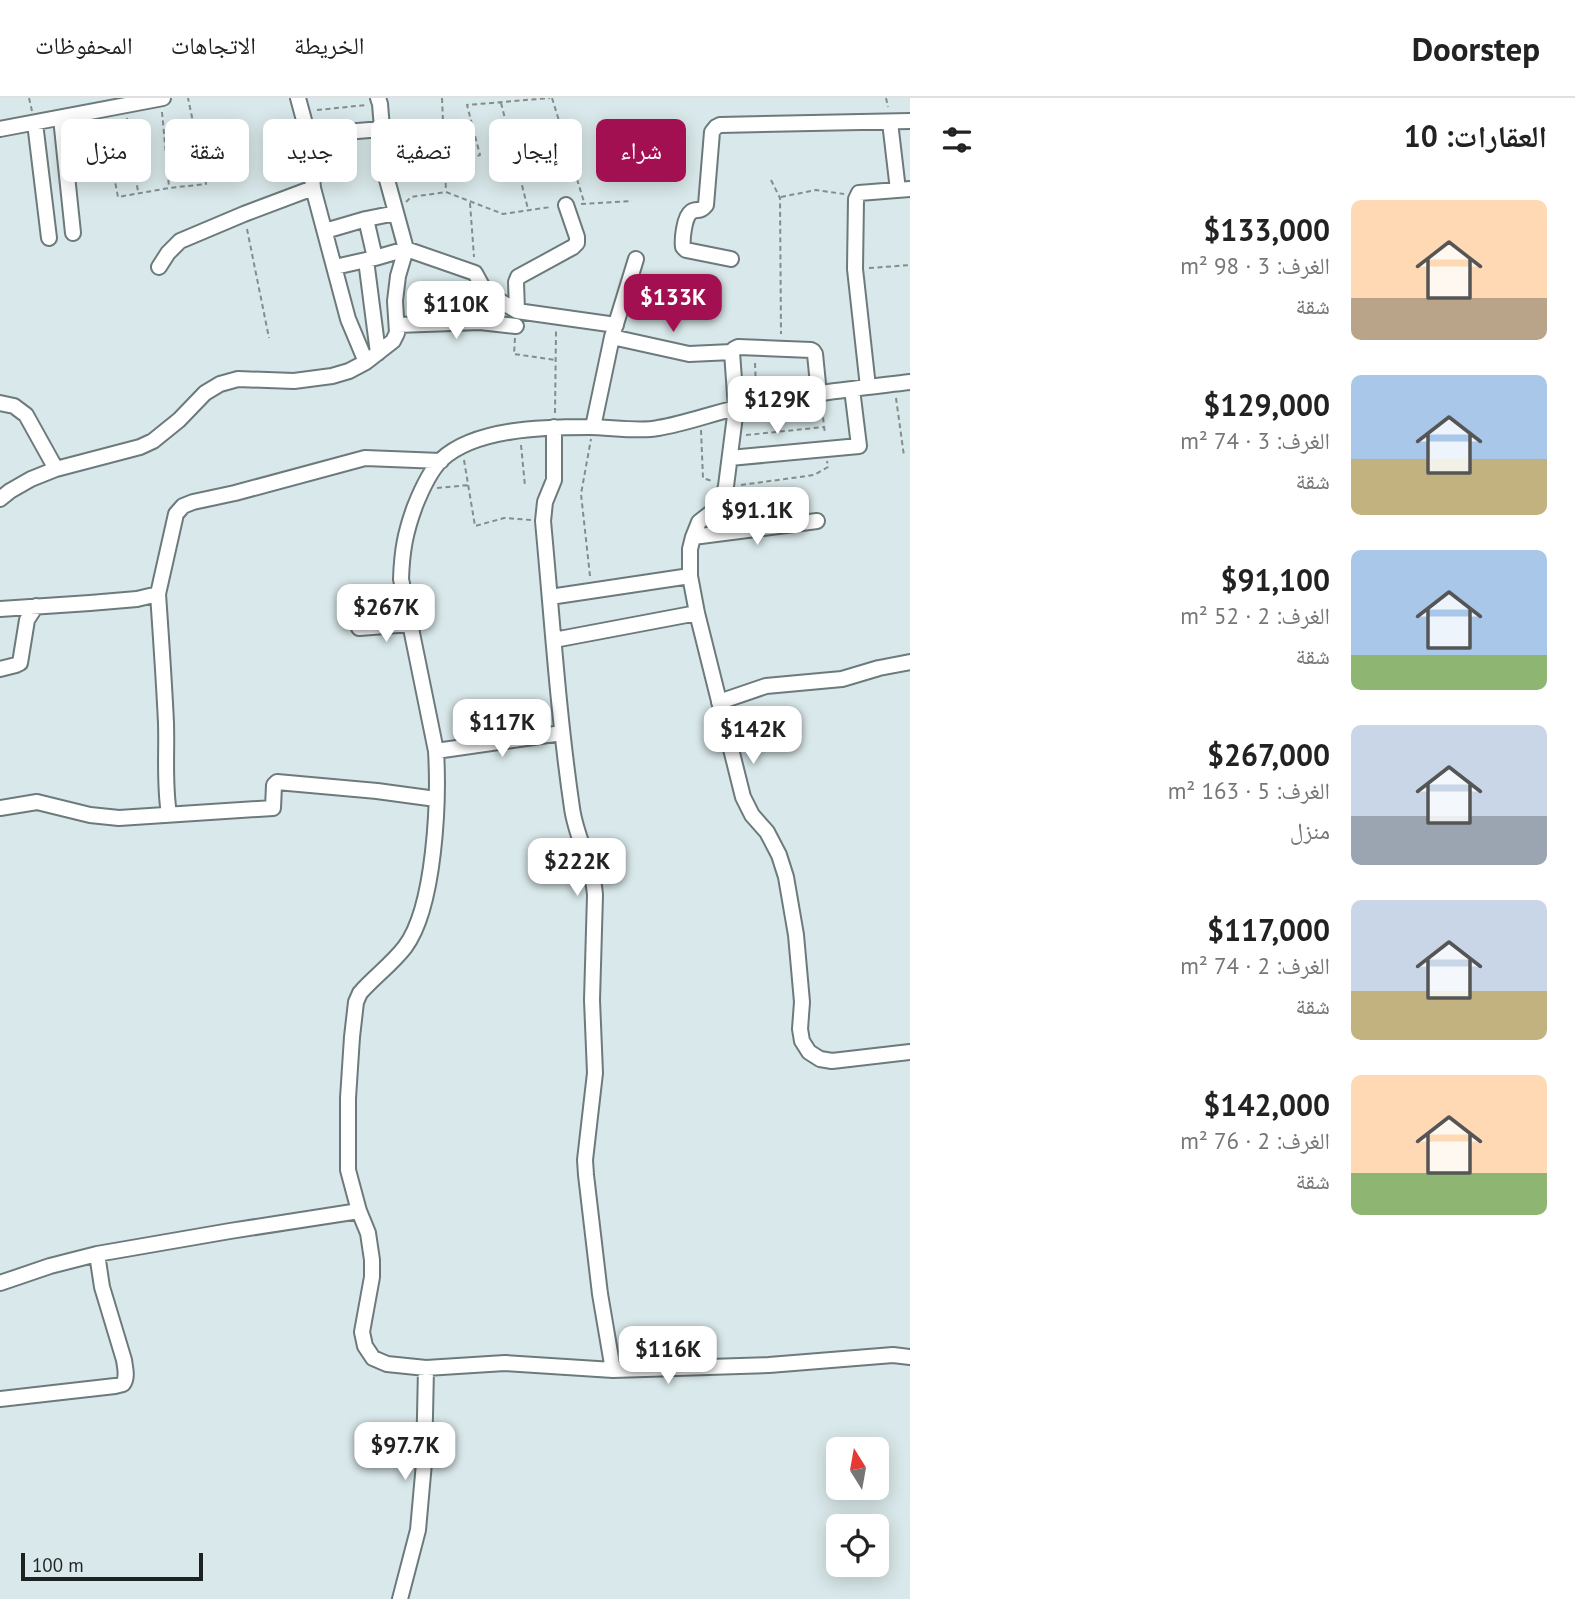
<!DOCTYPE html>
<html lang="ar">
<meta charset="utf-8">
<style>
:root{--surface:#fff;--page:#f2f2f2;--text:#222;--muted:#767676;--line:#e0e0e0;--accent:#a31052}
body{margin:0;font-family:"PT Sans","Noto Naskh Arabic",sans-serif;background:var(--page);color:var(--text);direction:rtl;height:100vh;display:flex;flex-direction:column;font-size:26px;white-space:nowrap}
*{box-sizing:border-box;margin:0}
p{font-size:23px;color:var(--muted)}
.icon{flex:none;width:38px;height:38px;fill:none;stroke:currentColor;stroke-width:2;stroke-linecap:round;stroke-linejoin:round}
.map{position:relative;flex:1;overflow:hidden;direction:ltr}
.sheet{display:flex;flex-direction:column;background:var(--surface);width:665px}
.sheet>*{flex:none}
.hud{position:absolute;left:21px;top:21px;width:665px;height:63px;direction:rtl;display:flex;gap:14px}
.needle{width:46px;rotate:349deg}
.fabs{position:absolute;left:826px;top:1339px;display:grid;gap:14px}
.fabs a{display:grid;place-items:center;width:63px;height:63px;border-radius:10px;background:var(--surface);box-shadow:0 4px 18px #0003;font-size:35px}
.scale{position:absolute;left:21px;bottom:18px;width:182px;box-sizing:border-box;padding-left:7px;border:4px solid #1d2323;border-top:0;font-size:19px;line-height:24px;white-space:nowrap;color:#1d2323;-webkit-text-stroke:5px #d9e8ea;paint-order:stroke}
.price{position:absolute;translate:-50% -60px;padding:0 16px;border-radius:14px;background:#fff;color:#222;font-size:23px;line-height:46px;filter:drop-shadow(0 2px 4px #0008)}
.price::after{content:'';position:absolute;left:50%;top:42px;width:21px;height:16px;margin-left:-10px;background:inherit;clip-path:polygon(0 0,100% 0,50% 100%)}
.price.on{background:var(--accent);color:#fff}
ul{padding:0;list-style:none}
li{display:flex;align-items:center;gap:21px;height:175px;padding:0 28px}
li span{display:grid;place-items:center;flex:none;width:196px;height:140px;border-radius:10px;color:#555}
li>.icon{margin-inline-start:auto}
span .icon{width:84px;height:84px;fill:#fffc;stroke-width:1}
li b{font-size:30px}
h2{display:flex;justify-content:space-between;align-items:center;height:84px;padding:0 28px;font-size:30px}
.pill{padding:0 24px;border-radius:10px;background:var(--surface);box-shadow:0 4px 18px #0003;font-size:24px;line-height:63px}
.pill.on{background:var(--accent);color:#fff}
header{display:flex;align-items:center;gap:42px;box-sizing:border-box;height:98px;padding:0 35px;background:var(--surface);border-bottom:2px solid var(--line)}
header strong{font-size:33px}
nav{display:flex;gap:38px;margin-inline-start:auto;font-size:24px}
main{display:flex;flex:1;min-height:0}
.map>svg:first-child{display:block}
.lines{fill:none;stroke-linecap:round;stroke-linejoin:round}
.minor-casing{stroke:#6c7a7c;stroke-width:18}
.path{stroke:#838d8e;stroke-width:2;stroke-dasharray:5 3.5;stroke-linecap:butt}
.minor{stroke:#fff;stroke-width:14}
</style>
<header>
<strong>Doorstep</strong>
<nav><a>الخريطة</a><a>الاتجاهات</a><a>المحفوظات</a></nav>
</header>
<main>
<section class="sheet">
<h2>العقارات: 10<svg class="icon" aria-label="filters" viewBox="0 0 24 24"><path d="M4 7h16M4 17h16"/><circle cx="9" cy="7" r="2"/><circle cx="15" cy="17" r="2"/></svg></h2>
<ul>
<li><span style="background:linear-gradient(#ffd9b3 70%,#b9a48a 0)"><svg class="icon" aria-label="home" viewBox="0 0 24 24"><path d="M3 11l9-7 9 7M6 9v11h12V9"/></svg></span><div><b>$133,000</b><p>الغرف: 3 · 98 m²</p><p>شقة</p></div></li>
<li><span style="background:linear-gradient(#a9c7e8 60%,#c2b280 0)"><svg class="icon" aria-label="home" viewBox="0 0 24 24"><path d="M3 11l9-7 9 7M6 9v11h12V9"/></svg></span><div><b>$129,000</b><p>الغرف: 3 · 74 m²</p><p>شقة</p></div></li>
<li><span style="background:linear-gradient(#a9c7e8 75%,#8fb573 0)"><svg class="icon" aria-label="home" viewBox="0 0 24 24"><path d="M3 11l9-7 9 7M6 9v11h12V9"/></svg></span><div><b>$91,100</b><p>الغرف: 2 · 52 m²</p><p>شقة</p></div></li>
<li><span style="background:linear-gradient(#c9d6e8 65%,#9aa5b1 0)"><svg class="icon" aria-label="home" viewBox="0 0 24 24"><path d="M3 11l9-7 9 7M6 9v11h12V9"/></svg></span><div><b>$267,000</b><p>الغرف: 5 · 163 m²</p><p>منزل</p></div></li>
<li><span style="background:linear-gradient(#c9d6e8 65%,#c2b280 0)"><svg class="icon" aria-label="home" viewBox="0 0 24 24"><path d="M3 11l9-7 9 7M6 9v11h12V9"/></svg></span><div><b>$117,000</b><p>الغرف: 2 · 74 m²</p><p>شقة</p></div></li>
<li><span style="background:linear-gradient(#ffd9b3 70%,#8fb573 0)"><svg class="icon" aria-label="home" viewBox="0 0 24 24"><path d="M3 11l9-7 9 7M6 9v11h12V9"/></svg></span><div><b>$142,000</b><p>الغرف: 2 · 76 m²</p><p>شقة</p></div></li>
</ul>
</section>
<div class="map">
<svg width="910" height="1501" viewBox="0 0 910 1501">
<rect width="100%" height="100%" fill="#d9e8ea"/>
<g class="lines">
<g class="minor-casing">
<path id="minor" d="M298,0L308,37L313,90L348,221L366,264
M61,20L73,135
M890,24L898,92
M35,25L49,140
M0,31L163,0
M308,37L382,31
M366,121L375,160
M325,133L366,121L396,115
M731,161L686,152L683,149C682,142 684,119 691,114C698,109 699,116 706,107L712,34L716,29L720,27L910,23
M366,162L378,255
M159,169L168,155L180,143L244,116L313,90
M335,169L375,160L406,151L475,175L486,195L517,213L616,227
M517,213L516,184L518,179L573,149L577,145V139L566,107
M397,227L480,224L516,228
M612,239L689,256L732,254L734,251L738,249L811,252L813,253L815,256L819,296
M732,254L736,310L726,388L721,407L699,424L693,439L690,451V478L697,515L743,699L752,717L767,734L779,757L786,779L796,837L802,904L800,931L802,943L809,954L820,961L832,963L910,954
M910,284C852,291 793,297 736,310C710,316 684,326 658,330C640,334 609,329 589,329C545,329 475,330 441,362C429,374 421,393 415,408C405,435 402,453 401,481L436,653C439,703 435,809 405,849C392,866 374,879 360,895L356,904L352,939L348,1000V1072L359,1113L368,1135L372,1162V1179L362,1234L365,1248L373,1260L387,1266L426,1270L505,1265L613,1272L769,1267L893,1257L910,1259
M868,289L855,171L856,101L859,95L910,91
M0,305L14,308L26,317L56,371
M554,329V382L545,404L543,423C552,519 558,615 572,710C576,740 593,767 595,797L592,902L595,975L585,1062L586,1077L600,1196L613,1272
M593,329L612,239L636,161
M730,360L859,348L852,291
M0,401L10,393L31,381L56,371L140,349L153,343L179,322L205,295L220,286L238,281L294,283L332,278L349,273L366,264L393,243L397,235L395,203L398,178L406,151L386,78L380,6L378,0
M693,439L817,423
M158,496C161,539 164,582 166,625C167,656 164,685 169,716
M550,499L690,478
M0,511L90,505L137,501L158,496L176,416L183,408L193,404L235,395L365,360L441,363
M359,530L411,526
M554,542L697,515
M0,571L16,567L20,565L27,522L36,508
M719,604L766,588L842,581L879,570L910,564
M436,653L562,635
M0,710L37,704L90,717L119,720L273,710L274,687L277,684L377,693L436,701
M0,1185L50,1168L97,1156
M0,1301L115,1288L123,1286C128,1279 125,1270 124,1262L102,1189L97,1156L230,1133L359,1113
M400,1501L418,1432L424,1365L426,1270"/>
</g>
<path class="path" d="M29,0L32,13
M442,0L446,93
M552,0L584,104
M886,0L888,9
M501,5L528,111
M317,12L367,7
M162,14L169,89
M127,20L138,94
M104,27L118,99L169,90L206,86L188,0
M445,68L480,57L467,7L550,0
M771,82L780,100L781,236
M781,99L816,92L844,96
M406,104L411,99L446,94L503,116L551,109
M470,105L474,159
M581,106L632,103
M247,131L269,240
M869,170L910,167
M515,240L514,256L555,262
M755,265L756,291
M896,300L904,358
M822,311L825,336
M555,315L556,233
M701,332L703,380L712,383
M746,337L824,329
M521,347L525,388
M464,362L475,428L504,420L531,422
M741,387L814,377L828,369L827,363
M437,390L469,387
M590,478L581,396L591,341"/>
<use href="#minor" class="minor"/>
</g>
</svg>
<div class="fabs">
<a><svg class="needle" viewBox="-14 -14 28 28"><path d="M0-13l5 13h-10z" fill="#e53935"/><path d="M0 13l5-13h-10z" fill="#767676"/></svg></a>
<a><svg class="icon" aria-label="locate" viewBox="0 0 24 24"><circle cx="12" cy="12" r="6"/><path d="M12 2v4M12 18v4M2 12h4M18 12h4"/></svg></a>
</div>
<div class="scale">100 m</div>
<b class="price on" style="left:673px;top:236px">$133K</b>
<b class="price" style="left:456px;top:243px">$110K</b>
<b class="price" style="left:777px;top:338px">$129K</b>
<b class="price" style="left:757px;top:449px">$91.1K</b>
<b class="price" style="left:386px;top:546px">$267K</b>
<b class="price" style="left:502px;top:661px">$117K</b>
<b class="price" style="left:753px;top:668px">$142K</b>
<b class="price" style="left:577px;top:800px">$222K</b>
<b class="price" style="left:668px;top:1288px">$116K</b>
<b class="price" style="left:405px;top:1384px">$97.7K</b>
<div class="hud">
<a class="pill on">شراء</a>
<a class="pill">إيجار</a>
<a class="pill">تصفية</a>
<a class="pill">جديد</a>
<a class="pill">شقة</a>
<a class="pill">منزل</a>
</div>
</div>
</main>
